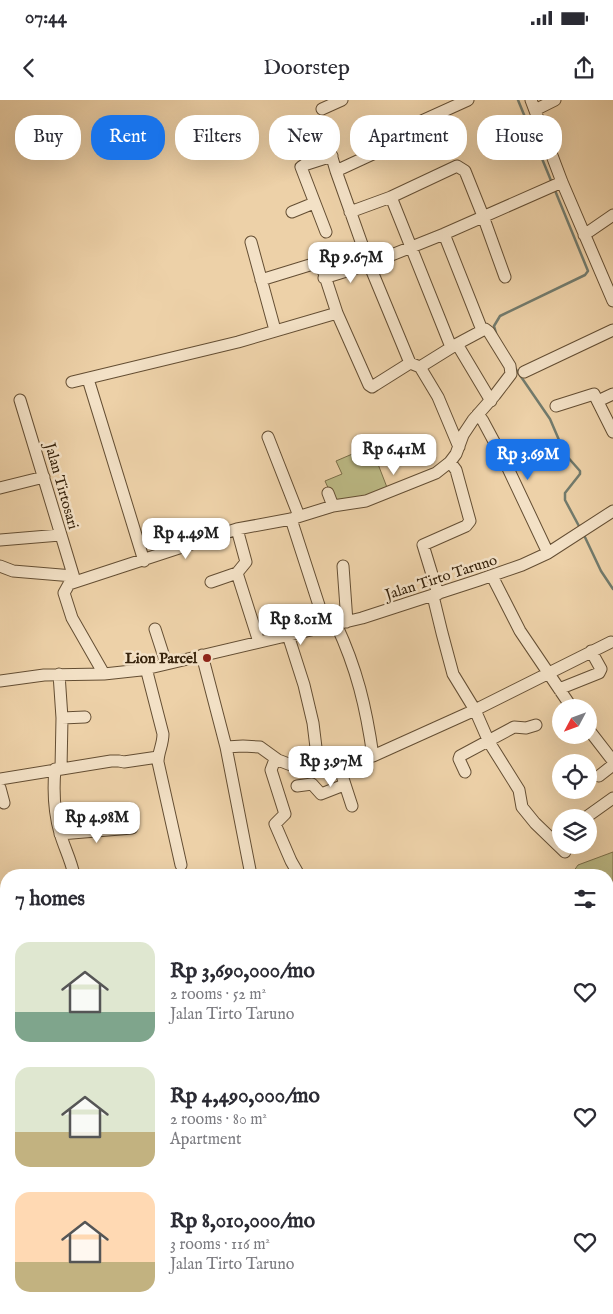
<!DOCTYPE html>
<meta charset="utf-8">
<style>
:root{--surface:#fff;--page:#f2f2f3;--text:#2b2b33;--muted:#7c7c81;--accent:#1a73e8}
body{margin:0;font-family:"IM FELL English",serif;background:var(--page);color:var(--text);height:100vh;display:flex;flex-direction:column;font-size:19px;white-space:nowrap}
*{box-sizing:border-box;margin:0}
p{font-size:16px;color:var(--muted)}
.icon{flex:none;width:28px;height:28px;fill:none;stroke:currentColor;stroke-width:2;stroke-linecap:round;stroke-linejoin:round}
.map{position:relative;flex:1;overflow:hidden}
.side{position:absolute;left:0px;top:769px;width:614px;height:446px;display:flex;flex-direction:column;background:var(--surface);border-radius:20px 20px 0 0;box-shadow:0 5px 20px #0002}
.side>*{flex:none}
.guide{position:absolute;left:15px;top:15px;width:584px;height:45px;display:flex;gap:10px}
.needle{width:32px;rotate:229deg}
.tools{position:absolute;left:552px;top:599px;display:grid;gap:10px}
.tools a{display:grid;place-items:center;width:45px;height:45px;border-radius:50%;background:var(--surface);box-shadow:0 5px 20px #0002;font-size:25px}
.price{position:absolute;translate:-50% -42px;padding:0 11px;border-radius:10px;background:#fff;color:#222;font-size:16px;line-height:32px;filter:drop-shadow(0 1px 2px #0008)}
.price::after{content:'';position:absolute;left:50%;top:30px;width:15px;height:11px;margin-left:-8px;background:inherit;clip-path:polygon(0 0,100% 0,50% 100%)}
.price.active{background:var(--accent);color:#fff}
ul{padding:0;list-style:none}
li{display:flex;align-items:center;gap:15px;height:125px;padding:0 15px}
li span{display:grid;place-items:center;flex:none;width:140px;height:100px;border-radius:15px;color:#555}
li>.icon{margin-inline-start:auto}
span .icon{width:60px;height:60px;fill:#fffc;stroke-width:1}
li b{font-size:21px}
h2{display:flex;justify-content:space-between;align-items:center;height:60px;padding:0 15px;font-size:21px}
.chip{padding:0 18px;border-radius:20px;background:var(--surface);box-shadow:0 5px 20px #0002;font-size:18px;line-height:45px}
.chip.active{background:var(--accent);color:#fff}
.status{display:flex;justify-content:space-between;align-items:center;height:35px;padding:0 25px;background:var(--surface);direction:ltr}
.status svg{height:14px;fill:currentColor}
header{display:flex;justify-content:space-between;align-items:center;height:65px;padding:0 15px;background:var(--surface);font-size:22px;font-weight:600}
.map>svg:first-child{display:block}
.green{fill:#bcba85;stroke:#7a6e48}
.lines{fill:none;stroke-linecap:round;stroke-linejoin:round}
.stream{stroke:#727b6d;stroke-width:2.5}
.minor-casing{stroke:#644e33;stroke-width:13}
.minor{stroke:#f3e1c6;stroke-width:11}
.poi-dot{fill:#8f2418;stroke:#f3e1c6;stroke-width:2}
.labels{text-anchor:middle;stroke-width:5;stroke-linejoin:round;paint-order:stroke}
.street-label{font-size:15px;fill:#37230c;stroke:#f3e1c6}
.poi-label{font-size:15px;font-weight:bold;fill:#37230c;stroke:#f3e1c6;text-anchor:end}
</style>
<div class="status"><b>07:44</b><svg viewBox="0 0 49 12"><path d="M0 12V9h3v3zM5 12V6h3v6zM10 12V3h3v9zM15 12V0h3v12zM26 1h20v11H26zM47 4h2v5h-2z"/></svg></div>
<header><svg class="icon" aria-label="back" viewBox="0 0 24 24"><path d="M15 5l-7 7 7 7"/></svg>Doorstep<svg class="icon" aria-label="share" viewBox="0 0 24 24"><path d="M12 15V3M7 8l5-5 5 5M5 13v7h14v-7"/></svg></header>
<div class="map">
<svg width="613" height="1214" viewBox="0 0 613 1214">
<rect width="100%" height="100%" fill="#edd1a8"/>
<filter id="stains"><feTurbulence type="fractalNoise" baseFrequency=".004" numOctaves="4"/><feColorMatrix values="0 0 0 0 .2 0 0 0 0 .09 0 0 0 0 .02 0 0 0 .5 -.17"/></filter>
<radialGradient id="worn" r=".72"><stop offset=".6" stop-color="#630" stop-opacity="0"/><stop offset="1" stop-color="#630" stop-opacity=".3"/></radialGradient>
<path class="green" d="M371,346L388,390L335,403L325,381L342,374L336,361Z
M613,752V867L608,869V775H571L578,765Z"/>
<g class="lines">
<path class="stream" d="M518,0L552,83
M496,233L494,226L500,216L585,175L588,171L554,88
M515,268L550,319L565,354L580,371V374L565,393V400L580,428
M583,433L601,471L613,489
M0,1168L6,1172
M32,1209L34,1214"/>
<g class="minor-casing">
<path id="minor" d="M531,0L562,82L613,201
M322,9L342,0
M535,10L555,0
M325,34L336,71L369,164L410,263L420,267L438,297L459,347
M336,71L377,52L379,50L382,39L468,0
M391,97L451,247
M292,112L314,103
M350,112L391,97L457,66L465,71L483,116L505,177
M326,132L301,67L304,65L332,56
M444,134L482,230
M584,135L613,115
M251,142L275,230
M324,178L369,164L444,134L562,82
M261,180L313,164H319L322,167L337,213L369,285L372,287L375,285L410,263
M457,244L491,301
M524,272L613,230
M88,279L144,461
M72,282L238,242L337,213
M20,300L75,481
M598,301L613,294
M556,306L594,294L613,332
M478,314L483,321L505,362L548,453
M268,337L299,416
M0,388L44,377
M328,393L333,406
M291,419L326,527
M237,429L246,462L237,473L259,542
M0,440L60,435
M0,466L13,471L73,476
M343,466L347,522
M492,476L520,531L572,608
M211,482L237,473
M438,494L423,445L466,426L470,421L456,370L450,362
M433,496L442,533L453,574L475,610L489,642L519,690L522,707L535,723L565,752
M336,524C357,569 366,607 373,656
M155,529L166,563
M288,535L304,585L313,623L318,664
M202,555L226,647L251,775
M146,568L163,634C163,645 158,652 158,662L181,765
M59,574L62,618L61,669
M104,574L72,518L64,493L69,484L237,429L291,419L333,406L366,401L436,373L450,362L456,354L463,335L473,320L495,295L511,274L510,266L489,232L485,229L457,244L420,267
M0,581L44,575L104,574L141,570L362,518L479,480L522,465L548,453L613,411
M559,589L599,573L601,569L591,551
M62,618L85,617
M589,630L613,661
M226,647L243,646L260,647L278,660L291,665L318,664L373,656L475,610L611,542
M278,660L274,662L271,670L285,714L275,724L291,761L299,775
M337,660L352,706
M55,669C53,691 54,712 60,733C64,747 71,760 74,775
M465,672L459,659L460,656L514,627L526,628L536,625
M599,676L613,665
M0,679L111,661H119L124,662L158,657
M297,686L312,684L321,694L344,685
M0,688L4,703
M585,718L613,698
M60,734L132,728
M608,1149L613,1144
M327,1209L344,1214
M525,1209L531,1211
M548,1209L550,1214
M420,1214L422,1209"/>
</g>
<use href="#minor" class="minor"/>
</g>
<circle class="poi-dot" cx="207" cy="558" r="5"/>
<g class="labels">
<g class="street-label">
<text transform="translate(62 386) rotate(74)" y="5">Jalan Tirtosari</text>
<text transform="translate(441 477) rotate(-18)" y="5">Jalan Tirto Taruno</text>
</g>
<g class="poi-label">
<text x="197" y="563">Lion Parcel</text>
</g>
</g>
<rect width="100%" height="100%" filter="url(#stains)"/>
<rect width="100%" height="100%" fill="url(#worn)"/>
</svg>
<div class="tools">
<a><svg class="needle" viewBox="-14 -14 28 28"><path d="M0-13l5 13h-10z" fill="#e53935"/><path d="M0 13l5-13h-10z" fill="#7c7c81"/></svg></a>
<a><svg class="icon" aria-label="locate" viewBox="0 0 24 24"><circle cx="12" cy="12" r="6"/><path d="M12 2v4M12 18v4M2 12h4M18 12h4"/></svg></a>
<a><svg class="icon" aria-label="layers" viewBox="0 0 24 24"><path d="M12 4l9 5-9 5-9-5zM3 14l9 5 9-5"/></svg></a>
</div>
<b class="price" style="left:351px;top:184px">Rp 9.67M</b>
<b class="price" style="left:394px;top:376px">Rp 6.41M</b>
<b class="price active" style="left:528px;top:381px">Rp 3.69M</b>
<b class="price" style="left:186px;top:460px">Rp 4.49M</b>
<b class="price" style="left:301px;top:546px">Rp 8.01M</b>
<b class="price" style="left:331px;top:688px">Rp 3.97M</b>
<b class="price" style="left:97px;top:744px">Rp 4.98M</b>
<div class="guide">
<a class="chip">Buy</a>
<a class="chip active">Rent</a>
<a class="chip">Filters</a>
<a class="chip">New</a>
<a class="chip">Apartment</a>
<a class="chip">House</a>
</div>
<section class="side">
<h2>7 homes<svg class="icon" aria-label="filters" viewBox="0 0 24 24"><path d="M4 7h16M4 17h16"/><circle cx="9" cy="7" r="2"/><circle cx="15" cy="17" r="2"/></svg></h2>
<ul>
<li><span style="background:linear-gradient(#dfe7d0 70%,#7fa58c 0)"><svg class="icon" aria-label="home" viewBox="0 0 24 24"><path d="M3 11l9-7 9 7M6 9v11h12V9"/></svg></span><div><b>Rp 3,690,000/mo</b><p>2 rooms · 52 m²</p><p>Jalan Tirto Taruno</p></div><svg class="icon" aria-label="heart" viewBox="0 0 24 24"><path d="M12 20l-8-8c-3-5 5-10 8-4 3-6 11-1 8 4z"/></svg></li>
<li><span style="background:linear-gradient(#dfe7d0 65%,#c2b280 0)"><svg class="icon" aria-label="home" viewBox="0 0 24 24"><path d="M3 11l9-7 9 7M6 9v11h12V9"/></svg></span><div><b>Rp 4,490,000/mo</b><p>2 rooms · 80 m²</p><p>Apartment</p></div><svg class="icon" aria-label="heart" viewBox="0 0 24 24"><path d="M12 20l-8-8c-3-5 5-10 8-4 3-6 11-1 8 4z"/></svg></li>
<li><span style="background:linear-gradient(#ffd9b3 70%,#c2b280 0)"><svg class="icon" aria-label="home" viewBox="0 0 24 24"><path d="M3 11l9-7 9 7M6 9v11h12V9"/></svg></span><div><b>Rp 8,010,000/mo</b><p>3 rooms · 116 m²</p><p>Jalan Tirto Taruno</p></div><svg class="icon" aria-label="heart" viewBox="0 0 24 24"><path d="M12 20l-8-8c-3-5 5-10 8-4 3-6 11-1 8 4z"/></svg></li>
</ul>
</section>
</div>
